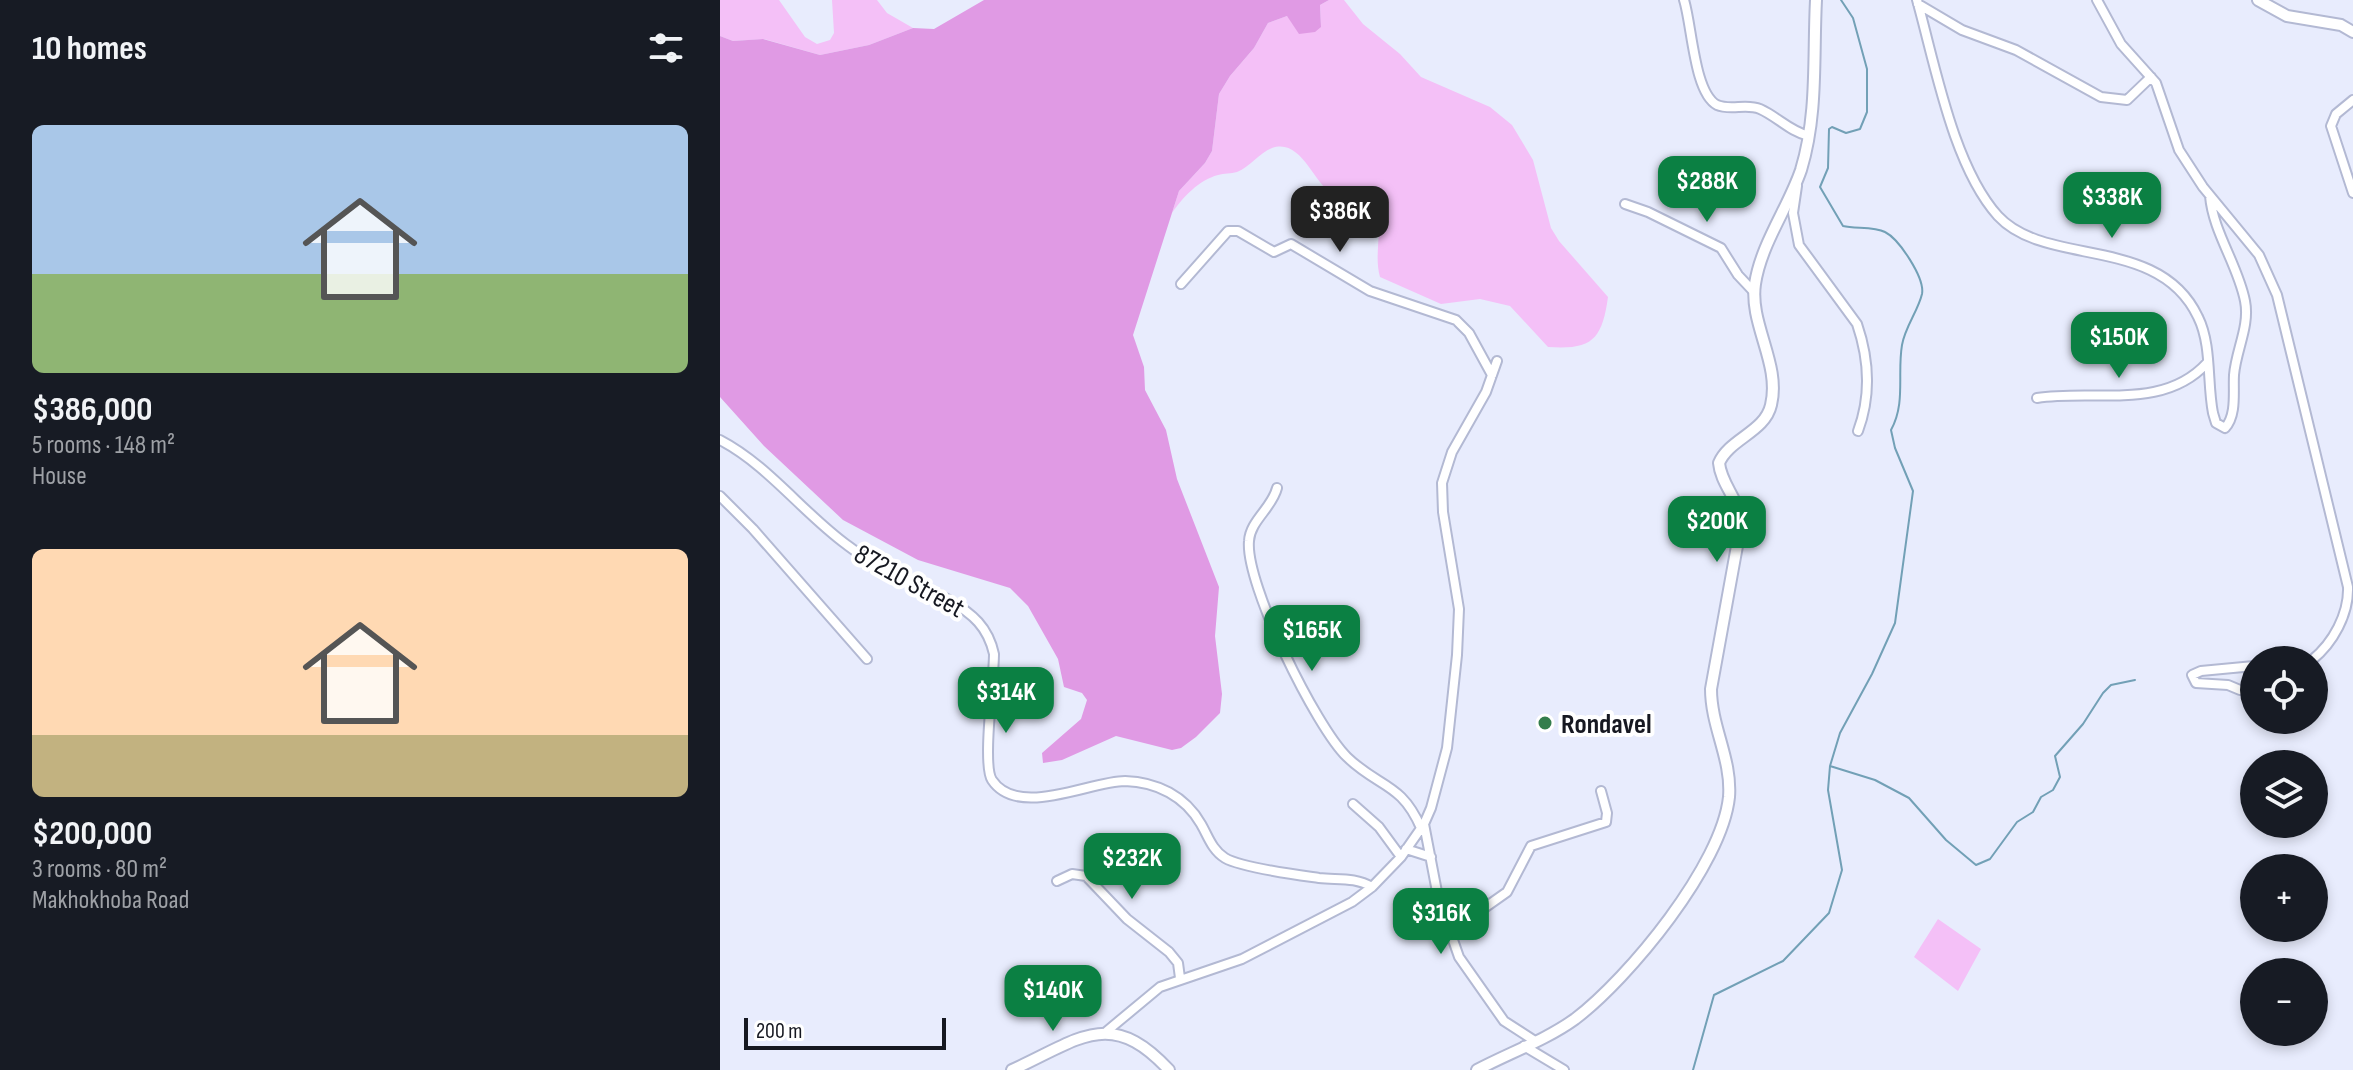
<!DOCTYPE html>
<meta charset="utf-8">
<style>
:root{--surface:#171b24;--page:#20242c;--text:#f1f3f6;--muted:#9ea1a6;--accent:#0b8043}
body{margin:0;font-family:"Sofia Sans Condensed",sans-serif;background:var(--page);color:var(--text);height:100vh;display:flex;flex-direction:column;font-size:30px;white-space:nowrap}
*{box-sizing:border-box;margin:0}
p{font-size:26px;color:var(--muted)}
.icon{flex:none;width:44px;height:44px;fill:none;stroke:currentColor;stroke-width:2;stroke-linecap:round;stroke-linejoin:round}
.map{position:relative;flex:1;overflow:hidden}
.sheet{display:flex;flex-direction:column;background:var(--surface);width:720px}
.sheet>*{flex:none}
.fabs{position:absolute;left:1520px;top:646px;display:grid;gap:16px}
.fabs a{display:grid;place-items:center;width:88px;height:88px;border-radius:50%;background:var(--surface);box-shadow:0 4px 12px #0003;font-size:40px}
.scale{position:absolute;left:24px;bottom:20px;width:202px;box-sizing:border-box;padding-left:8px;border:4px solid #161821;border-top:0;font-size:22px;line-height:28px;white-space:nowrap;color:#161821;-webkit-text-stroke:6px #fff;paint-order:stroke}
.price{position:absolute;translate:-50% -68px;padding:0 18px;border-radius:16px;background:var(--accent);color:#fff;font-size:26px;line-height:52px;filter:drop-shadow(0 2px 4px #0008)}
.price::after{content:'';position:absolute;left:50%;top:48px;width:24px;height:18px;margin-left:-12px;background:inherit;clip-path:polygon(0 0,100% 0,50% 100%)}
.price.active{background:#222;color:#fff}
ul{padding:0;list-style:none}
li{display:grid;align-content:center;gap:16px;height:424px;padding:0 32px}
li span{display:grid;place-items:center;height:248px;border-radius:12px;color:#555}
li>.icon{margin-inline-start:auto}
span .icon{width:144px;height:144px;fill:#fffc;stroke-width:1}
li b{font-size:34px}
h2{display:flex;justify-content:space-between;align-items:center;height:96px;padding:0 32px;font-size:34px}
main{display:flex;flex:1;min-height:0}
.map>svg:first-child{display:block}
.green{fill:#f4c0f7}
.forest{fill:#e09ae4}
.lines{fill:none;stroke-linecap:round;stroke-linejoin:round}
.stream{stroke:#72a0b6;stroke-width:2}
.minor-casing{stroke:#b3b9d3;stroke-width:12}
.tertiary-casing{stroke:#b3b9d3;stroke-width:14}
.minor{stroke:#fff;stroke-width:8}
.tertiary{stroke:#fff;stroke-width:10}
.poi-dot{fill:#337d4c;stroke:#fff;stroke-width:3}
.labels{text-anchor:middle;stroke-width:8;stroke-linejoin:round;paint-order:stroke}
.street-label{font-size:28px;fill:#161821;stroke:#fff}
.poi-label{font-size:28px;font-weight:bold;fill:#161821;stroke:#fff;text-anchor:start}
</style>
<main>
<section class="sheet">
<h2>10 homes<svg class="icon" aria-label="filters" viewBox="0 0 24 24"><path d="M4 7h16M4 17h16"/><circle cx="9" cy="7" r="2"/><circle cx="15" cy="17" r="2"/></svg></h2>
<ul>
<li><span style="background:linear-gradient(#a9c7e8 60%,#8fb573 0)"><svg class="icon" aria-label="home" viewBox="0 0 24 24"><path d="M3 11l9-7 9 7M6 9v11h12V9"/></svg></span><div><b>$386,000</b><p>5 rooms · 148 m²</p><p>House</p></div></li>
<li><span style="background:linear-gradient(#ffd9b3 75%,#c2b280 0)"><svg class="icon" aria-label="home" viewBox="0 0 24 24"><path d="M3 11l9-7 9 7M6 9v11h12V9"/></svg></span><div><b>$200,000</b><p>3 rooms · 80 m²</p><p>Makhokhoba Road</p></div></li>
</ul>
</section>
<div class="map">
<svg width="1633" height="1070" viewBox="0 0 1633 1070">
<rect width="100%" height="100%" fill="#e8ecfd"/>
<path class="green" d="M0,0H59L85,37L97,44L110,40L114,33L112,0H157L167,13L193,28L149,45L100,55L44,39L13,41L0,36Z
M609,0H624L643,24L680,54L701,77L770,107L792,125L813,160L831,228L839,241L888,297C882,340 872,350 828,347L790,306L760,299L721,304L660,277C653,253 665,227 653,206C640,203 623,201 612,194C593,182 581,138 552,148C539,153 530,167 517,172C511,174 504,173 498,175C479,180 463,197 452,213L459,191L485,163L492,151L499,94L510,76L534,48L548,23L567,16L573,20L601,27L600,5Z
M1218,919L1261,949L1238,991L1194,957Z"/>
<path class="forest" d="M264,0H609L600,5L601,27L595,32L579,34L567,16L548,23L534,48L510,76L499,94L492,151L485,163L459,191L413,335L424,367L425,390L446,430L457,479L499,587L495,636L502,694L500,713L476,737L461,748L452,750L396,736L342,760L323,763L322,753L361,719L367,700L362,693L344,687L338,659L308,606L290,588L198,560L123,520L44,446L0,397V36L13,41L43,39L100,55L149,45L193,28L214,29Z"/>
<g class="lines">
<path class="stream" d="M1110,766L1155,780L1189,798L1226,840L1256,865L1270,859L1297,822L1313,812L1321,797L1333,790L1340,777L1335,756L1363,724L1383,693L1391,685L1415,680
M973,1070L994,995L1063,961L1109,913L1122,870L1108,790L1110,766L1120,733L1152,674L1175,623L1193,491L1175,448L1171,430C1186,403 1177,374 1182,345C1185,327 1198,311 1202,294C1205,278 1179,239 1165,232C1154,226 1135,229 1123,226L1100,187L1108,168L1109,129L1112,127L1126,133L1140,129L1147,112V69L1133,18L1121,0"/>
<g class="minor-casing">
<path id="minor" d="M964,0C972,25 974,93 997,105C1011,111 1026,103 1040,109C1058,117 1069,131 1089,136
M1197,0C1215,64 1233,166 1278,216C1326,268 1439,234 1478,317C1492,345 1487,383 1493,413L1496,423L1505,428C1517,415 1513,391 1514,375C1516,350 1530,326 1525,301C1518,265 1493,232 1490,196
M1377,0L1401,44L1436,83L1459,150L1483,187L1539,255L1557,295L1628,587C1629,614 1613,643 1592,660
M1198,4L1242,30L1296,50L1381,97L1407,100L1431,77
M1633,100L1616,114L1611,126L1633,193
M1077,186L1073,213L1079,245L1137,324C1149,359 1151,396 1138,431
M905,204L928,212L1001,248L1018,275L1034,292
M461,284L508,231H518L554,252L571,244L650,291L736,320L749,333L772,375
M1317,398C1375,389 1443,411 1487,363
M0,440C48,465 83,513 127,545C158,569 195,581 229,600C253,614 268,627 274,654C274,680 262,765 272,780C298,819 370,781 405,781C437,782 465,796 481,824C488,836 492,850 505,858C522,868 578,875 599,878C619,880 635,877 652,887
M557,488C552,508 530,521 529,541C525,584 596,727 627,757C659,788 681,782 701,828
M0,496L33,529L147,659
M1520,690L1508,685L1476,683L1472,675L1481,671L1534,666
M633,804L659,827L681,857
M704,824L718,897L739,957L784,1021L815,1041
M686,849L711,857
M337,881L352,874L366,876L407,919L449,952L458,963L460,978
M728,928L743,923L787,892L811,846L886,822L887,813L881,791
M387,1031L440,987L522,959L632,902L652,887L681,857L704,824L711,808L727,748L737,655L739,609L723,512L722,483L732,452L766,392L777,361
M804,1046L844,1070"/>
</g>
<g class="tertiary-casing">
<path id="tertiary" d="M1538,0L1567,16L1621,25L1633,32
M292,1070C359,1040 390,1006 449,1070
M757,1070C789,1053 826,1040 855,1019C909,978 1002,865 1009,797C1012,759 991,727 991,689L1021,524C1020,500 1001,485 999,463C1009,439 1045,432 1051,405C1061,364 1029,324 1035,284C1041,244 1068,208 1081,170C1098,114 1093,58 1096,0"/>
</g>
<use href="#minor" class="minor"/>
<use href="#tertiary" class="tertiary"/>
</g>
<circle class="poi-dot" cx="825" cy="723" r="8"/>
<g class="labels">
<g class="street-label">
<text transform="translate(190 580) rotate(29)" y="10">87210 Street</text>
</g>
<g class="poi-label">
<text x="841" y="733">Rondavel</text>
</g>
</g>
</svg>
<div class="fabs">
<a><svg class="icon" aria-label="locate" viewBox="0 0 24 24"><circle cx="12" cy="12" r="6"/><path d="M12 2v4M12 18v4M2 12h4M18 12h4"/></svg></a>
<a><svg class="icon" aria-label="layers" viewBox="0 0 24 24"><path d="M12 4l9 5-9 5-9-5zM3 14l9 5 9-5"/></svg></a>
<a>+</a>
<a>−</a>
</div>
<div class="scale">200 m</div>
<b class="price" style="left:987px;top:224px">$288K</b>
<b class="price" style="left:1392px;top:240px">$338K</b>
<b class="price active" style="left:620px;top:254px">$386K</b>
<b class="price" style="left:1399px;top:380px">$150K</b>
<b class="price" style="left:997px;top:564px">$200K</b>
<b class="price" style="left:592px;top:673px">$165K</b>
<b class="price" style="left:286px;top:735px">$314K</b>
<b class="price" style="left:412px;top:901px">$232K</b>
<b class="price" style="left:721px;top:956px">$316K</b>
<b class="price" style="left:333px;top:1033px">$140K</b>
</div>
</main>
